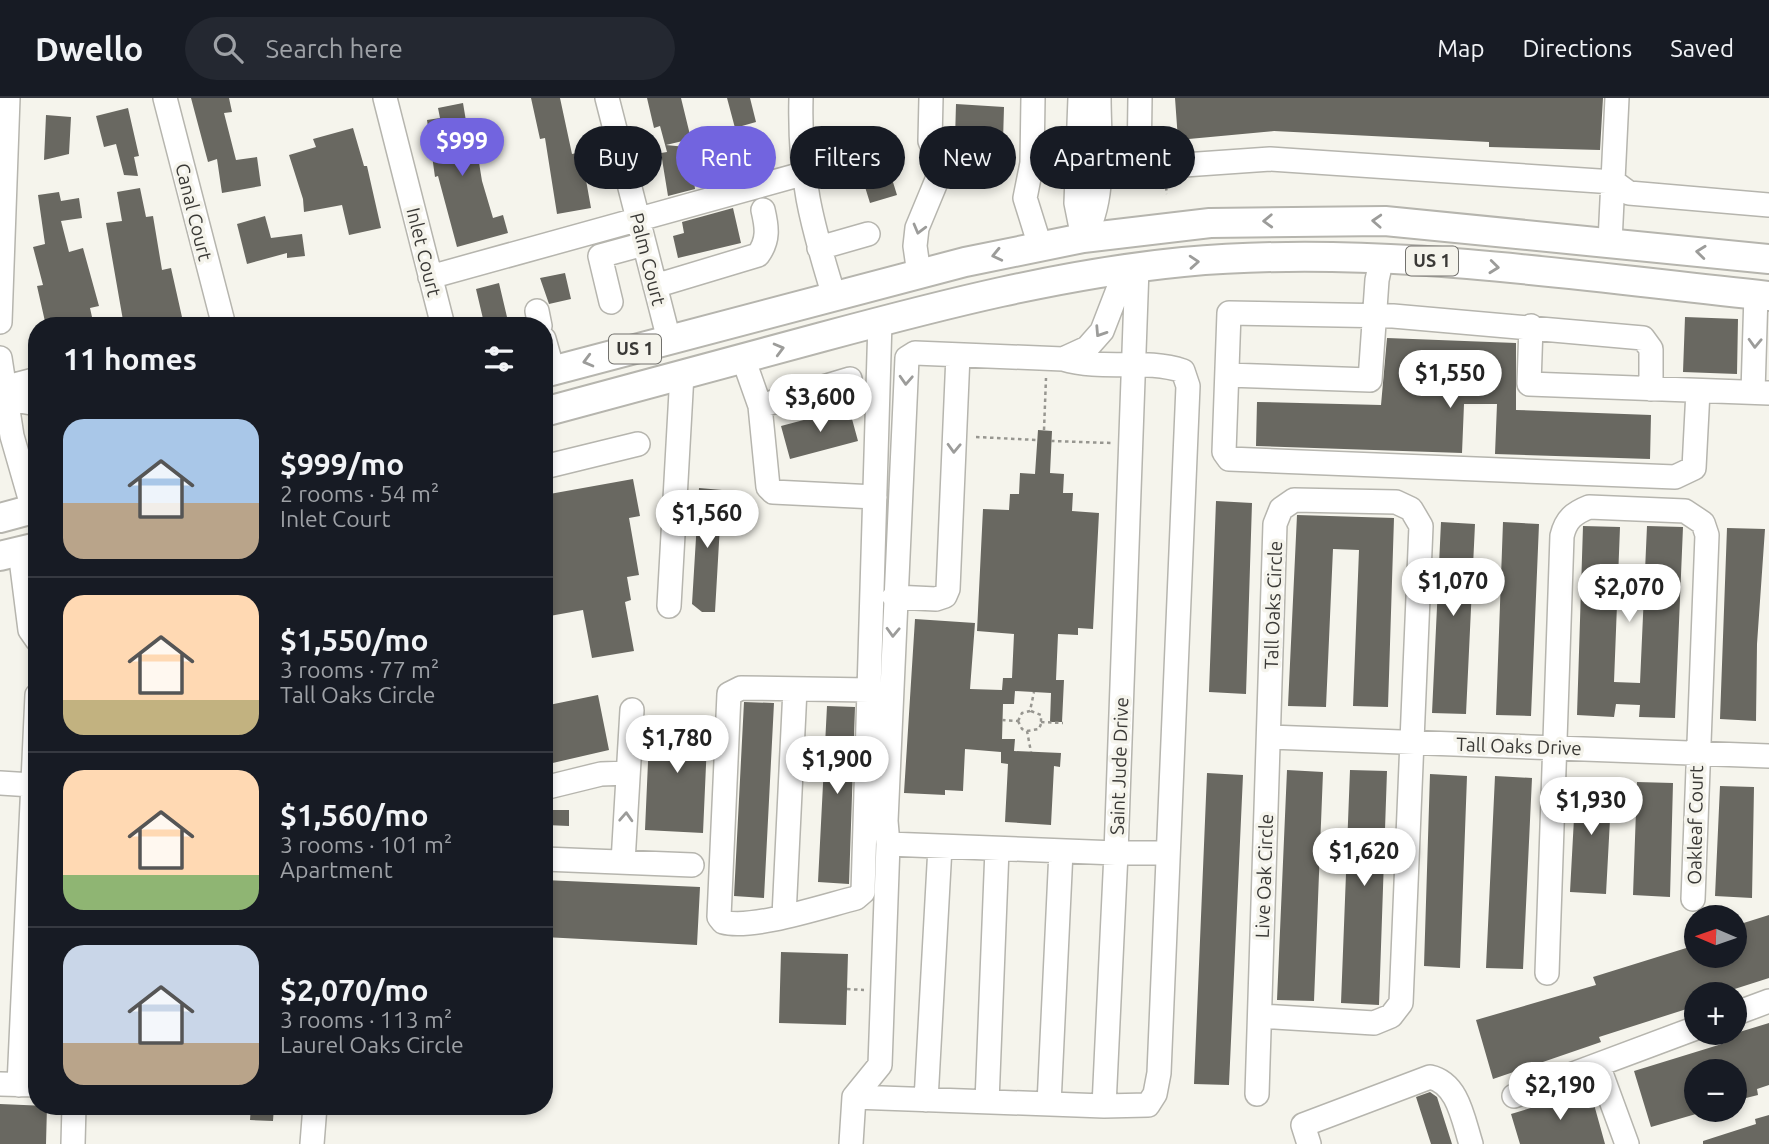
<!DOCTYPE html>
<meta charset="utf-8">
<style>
:root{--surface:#171b24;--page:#242831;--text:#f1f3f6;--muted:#9ea1a6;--line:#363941;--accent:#7264df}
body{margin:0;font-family:Ubuntu,sans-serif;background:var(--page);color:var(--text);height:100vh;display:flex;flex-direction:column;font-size:26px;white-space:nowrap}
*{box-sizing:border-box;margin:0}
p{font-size:23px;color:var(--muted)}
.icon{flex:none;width:38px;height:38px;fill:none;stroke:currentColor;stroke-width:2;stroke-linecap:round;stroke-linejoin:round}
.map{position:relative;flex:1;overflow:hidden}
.panel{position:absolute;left:28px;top:219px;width:525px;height:798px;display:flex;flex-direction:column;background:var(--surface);border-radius:28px;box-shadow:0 4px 10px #0003}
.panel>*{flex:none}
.top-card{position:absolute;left:574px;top:28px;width:665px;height:63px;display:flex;gap:14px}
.needle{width:46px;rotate:272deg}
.tools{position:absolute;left:1684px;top:807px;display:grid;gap:14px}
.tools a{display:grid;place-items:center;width:63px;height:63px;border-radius:50%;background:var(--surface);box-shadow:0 4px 10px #0003;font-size:35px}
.price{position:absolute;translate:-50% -60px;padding:0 16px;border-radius:24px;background:#fff;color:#222;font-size:23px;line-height:46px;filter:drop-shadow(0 2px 4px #0008)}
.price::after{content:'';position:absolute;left:50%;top:42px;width:21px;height:16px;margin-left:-10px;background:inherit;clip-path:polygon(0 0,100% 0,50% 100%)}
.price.selected{background:var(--accent);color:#fff}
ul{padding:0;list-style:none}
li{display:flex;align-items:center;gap:21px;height:175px;padding:0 35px}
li+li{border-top:2px solid var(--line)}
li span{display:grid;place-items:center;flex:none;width:196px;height:140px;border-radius:21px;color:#555}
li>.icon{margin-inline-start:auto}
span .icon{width:84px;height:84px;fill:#fffc;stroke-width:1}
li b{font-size:30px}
h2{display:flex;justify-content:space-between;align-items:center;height:84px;padding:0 35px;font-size:30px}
.pill{padding:0 24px;border-radius:32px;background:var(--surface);box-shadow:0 4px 10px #0003;font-size:24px;line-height:63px}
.pill.selected{background:var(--accent);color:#fff}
header{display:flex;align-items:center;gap:42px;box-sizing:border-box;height:98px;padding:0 35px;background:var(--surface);border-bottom:2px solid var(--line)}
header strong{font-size:33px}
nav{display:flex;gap:38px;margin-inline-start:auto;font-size:24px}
.search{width:490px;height:63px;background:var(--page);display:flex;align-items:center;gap:18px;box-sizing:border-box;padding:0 24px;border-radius:38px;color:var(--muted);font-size:26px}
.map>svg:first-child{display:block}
.building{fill:#696861}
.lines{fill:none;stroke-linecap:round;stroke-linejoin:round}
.minor-casing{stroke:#b6b5ae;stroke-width:26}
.major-casing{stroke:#b6b5ae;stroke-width:32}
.path{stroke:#979690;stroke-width:2.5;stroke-dasharray:3.5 3.5;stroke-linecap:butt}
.minor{stroke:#fff;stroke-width:23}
.major{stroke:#fff;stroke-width:28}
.oneway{stroke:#9c9c9a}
.labels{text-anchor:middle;stroke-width:7;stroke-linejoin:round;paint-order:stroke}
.shield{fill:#f5f4ec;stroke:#72716d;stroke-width:2}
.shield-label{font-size:18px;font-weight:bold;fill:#3a3936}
.street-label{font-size:19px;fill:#3a3936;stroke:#f5f4ec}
</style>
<header>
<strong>Dwello</strong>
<div class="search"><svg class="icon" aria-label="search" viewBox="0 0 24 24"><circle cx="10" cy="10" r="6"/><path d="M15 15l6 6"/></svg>Search here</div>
<nav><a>Map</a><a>Directions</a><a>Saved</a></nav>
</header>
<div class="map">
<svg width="1769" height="1046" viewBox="0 0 1769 1046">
<rect width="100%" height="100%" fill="#f5f4ec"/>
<path class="building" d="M191,0H229L232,14L224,15L236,62L257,59L261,88L222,95L217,61L208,64Z
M531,0H560L572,56L581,54L591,110L557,116L545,40L540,41Z
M647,0H681L691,41L666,47L696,50L700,74L693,75L695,91L668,98L661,55L667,54L660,28L654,30Z
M727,0H750L756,24L735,30Z
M1175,0H1603L1600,52L1489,49V44L1274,33L1178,42Z
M463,5L469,41L475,40L482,83L493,120L503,117L508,135L457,149L438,78L435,79L427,22L440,20L438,10Z
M956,6L1004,9L1003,43L955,41Z
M128,10L139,58L134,59L138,78L124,77L116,46L104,49L96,18Z
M46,17L71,19L69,56L44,62Z
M353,30L364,68H367L381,130L349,137L342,107L304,114L303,101L289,57L316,49L313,41Z
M730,50L763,51L762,73H729Z
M888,68L897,97L870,105L861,76Z
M140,90L146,119L153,118L162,172L171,170L184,228H124L106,125L122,123L117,94Z
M59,94L61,103L79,100L82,120L61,123L69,154L83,150L99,208L90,210L94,228H46L37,188L43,187L33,149L45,146L38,97Z
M733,110L741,145L678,160L673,138L684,135L682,124Z
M265,118L271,140L302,136L305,158L287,160V155L247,166L237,126Z
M565,175L571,201L549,206L540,180Z
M499,185L507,219L484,225L476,191Z
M1685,219L1738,221L1737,276L1683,274Z
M1387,240L1516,245V312L1651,317L1650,361L1495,356L1497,306H1464L1462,355L1256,348L1257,304L1381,307Z
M849,310L858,343L790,361L781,328Z
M1038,332L1052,333L1050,375L1064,376L1063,395H1073L1072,413L1099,415L1093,531L1078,530V537L1058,536L1056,582H1064L1062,624H1050L1051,595L1015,593L1014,606H1003L1002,641H1015L1014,653L1061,655L1060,669L1054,668L1051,727L1005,724L1008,666L1001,665V654L965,651L963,693L945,692V697L904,695L915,521L975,525L970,591L1002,592L1003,580H1012L1014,536L977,533L983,411L1009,412L1010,396H1019L1020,375L1035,376Z
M633,381L640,418L629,420L639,477L627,479L631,502L625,504L634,553L592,560L583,512L544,519V397Z
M699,390L722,392L715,514H702L692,506Z
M1216,403L1252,405L1246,596L1209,594Z
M1297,417L1394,420L1388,609L1353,608L1359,452L1333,451L1326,609L1288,608Z
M1441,424L1475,426L1466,616L1432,615Z
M1503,424L1539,426L1531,618L1496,617Z
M1583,428L1620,429L1614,584L1640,585L1647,428L1683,429L1675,620L1639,619L1640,607L1616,606L1614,619L1577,617Z
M1727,430L1765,431L1757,546L1756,623L1720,621Z
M598,597L609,652L544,667V608Z
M744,604L774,605L764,800L734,798Z
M827,608L855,609L849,786L818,784Z
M650,619L708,622L703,735L645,732Z
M1287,672L1323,674L1314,903L1277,902Z
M1350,672L1387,673L1379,907L1341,905Z
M1207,675L1243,677L1229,987L1194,986Z
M1430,676L1467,678L1460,870L1424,868Z
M1495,678L1532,680L1523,871L1486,870Z
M1576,683L1612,684L1606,796L1570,794Z
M1637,684L1673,685L1670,799L1633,797Z
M1720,688L1754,689L1752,800L1715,798Z
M546,712H569V728L546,727Z
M544,782L700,789L697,847L544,839Z
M1769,817V880L1719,896H1696V908L1599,939L1601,944L1493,981L1476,922L1596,887L1593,879L1696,847V858H1734V828Z
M781,854L848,856L846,927L779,925Z
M1769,925V987L1757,991L1758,997L1742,1001L1734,973H1696V1016L1651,1029L1634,973L1725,945L1723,939Z
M1590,992L1605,1046H1520L1511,1016Z
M1430,994L1437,999L1452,1046H1431L1416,999Z
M0,1006L47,1008L46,1046H0Z
M251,1008H274L273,1023L250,1022Z
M1769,1017V1046H1703V1043L1756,1026L1755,1021Z"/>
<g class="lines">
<g class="minor-casing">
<path id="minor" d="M165,0L224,228
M385,0L443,228
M607,0L669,242
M801,0C799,79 811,124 834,198
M1033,0L1032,65L1025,100L1040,148
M1080,0L1076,105L1083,140
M1139,70L1140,0
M1078,71L1098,73L1270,61L1614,84L1629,95L1769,107
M1083,140C1107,103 1099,43 1099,0
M1610,144L1617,0
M819,150L868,136
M919,176L915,148L917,130L939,77L938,62L930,43L931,0
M430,179L802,76
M655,188L758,157C769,142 767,129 763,112
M611,204L600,158L644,146
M537,213L540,228
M0,224L8,0
M1531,228L1529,286L1769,295
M544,241L553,273
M0,260L12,338L33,411
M743,260L760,308L768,389L773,394L875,399
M1063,261C1103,273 1145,260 1183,273L1188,288L1159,975L1155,996L1148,1007L1104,1008
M1227,277L1370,282L1377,182L1382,159
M3,290L37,281
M1651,291V251L1643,240L1393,218L1229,215L1224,354L1229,361L1675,379L1694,370L1698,293
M1753,294L1756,196
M6,306L20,303L37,306
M760,308L850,281
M544,369L638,346
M20,453L30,532L37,542
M894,499L936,501L945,498L948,491L958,257
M669,508L682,276
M869,592L741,590L729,596L719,819L723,824C752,832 824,808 856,800L863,794L880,223
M1269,639L1769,658
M0,685L32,687
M544,690L601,676L628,675
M888,746L886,723L907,260L915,255L1063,261L1087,250L1102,233L1126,171
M544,761L692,767
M623,764L632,612
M784,818L795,591
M1547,875L1562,438C1566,421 1574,415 1589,409L1685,413L1703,425L1707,437L1693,801
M1734,916L1769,903
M1598,967L1627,1046
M0,986L37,987
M19,987L37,597
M1257,996L1275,426L1281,411L1294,402L1396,404L1411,411L1421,428L1401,905L1391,918L1374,925L1260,918
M1514,998L1696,930
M854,999L1104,1008L1116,755H1168
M926,1002L940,749
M987,1004L997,751
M1049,1006L1061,753
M73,1046L74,1008
M312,1046L315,1008
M851,1046L854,999L880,967L888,746L1116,755L1137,170
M1309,1046L1303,1027L1430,979C1458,985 1463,1021 1471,1046"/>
</g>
<g class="major-casing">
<path id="major" d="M544,275L965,164L1083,140L1210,125L1385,123L1769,161
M544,314C637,288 730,264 822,239C941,207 1060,176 1183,164C1379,146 1574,178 1769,198
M0,420L37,410
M0,458L37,449"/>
</g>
<path class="path" d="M1166,89L1167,96
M1044,332L1046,280
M976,339L1037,342
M1051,343L1111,345
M1031,613L1041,617V624
M1002,622L1018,623
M1018,623L1022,631L1027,633L1031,654
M1018,623L1022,615L1030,613L1034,594
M1041,624L1063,625
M1027,633L1039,631L1041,626
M847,891L864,892"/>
<use href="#minor" class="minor"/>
<use href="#major" class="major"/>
</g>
<defs><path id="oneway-chevron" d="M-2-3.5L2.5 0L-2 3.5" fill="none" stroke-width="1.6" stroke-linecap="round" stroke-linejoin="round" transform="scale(1.75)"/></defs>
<g class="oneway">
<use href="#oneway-chevron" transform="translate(1268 123) rotate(178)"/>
<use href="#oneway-chevron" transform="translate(1377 123) rotate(-177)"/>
<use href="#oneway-chevron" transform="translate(919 131) rotate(105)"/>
<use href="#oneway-chevron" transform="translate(1701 154) rotate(-174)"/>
<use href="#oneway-chevron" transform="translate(997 157) rotate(167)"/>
<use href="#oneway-chevron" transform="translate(1194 164) rotate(-4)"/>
<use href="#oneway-chevron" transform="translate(1494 169) rotate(6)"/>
<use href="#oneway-chevron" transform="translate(1100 234) rotate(123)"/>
<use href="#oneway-chevron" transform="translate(1755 245) rotate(92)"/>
<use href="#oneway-chevron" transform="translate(779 251) rotate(-15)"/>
<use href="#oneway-chevron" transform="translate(588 263) rotate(165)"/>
<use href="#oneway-chevron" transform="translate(906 282) rotate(93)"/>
<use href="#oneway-chevron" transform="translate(954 350) rotate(92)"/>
<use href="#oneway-chevron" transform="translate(893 534) rotate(92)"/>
<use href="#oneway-chevron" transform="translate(626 719) rotate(-87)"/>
</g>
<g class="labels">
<g class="shield">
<rect x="1406" y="148.5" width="52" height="29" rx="5"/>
<rect x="609" y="236.5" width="52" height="29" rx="5"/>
</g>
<g class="shield-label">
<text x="1432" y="169">US 1</text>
<text x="635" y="257">US 1</text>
</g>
<g class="street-label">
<text transform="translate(194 114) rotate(76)" y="7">Canal Court</text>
<text transform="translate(424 154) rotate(76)" y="7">Inlet Court</text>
<text transform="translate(648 161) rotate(76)" y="7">Palm Court</text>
<text transform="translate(1273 507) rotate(-88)" y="7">Tall Oaks Circle</text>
<text transform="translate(1519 648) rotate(2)" y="7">Tall Oaks Drive</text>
<text transform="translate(1119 668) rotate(-88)" y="7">Saint Jude Drive</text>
<text transform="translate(1695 727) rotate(-89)" y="7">Oakleaf Court</text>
<text transform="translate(1264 778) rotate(-88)" y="7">Live Oak Circle</text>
</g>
</g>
</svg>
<div class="tools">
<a><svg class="needle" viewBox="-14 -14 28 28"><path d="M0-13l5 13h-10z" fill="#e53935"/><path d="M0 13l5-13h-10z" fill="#9ea1a6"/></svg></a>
<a>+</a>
<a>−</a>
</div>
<b class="price selected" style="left:462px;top:80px">$999</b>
<b class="price" style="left:1450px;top:312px">$1,550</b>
<b class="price" style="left:820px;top:336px">$3,600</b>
<b class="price" style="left:707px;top:452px">$1,560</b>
<b class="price" style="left:1453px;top:520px">$1,070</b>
<b class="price" style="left:1629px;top:526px">$2,070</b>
<b class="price" style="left:677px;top:677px">$1,780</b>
<b class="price" style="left:837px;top:698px">$1,900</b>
<b class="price" style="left:1591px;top:739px">$1,930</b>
<b class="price" style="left:1364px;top:790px">$1,620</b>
<b class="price" style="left:1560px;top:1024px">$2,190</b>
<div class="top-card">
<a class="pill">Buy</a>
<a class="pill selected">Rent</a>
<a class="pill">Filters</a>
<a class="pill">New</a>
<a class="pill">Apartment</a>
</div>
<section class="panel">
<h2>11 homes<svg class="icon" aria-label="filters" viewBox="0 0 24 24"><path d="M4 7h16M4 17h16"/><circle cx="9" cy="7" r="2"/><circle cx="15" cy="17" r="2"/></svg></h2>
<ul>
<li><span style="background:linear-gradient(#a9c7e8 60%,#b9a48a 0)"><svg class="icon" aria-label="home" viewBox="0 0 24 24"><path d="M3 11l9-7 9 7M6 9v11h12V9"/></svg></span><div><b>$999/mo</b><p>2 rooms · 54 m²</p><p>Inlet Court</p></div></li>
<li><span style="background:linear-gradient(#ffd9b3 75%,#c2b280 0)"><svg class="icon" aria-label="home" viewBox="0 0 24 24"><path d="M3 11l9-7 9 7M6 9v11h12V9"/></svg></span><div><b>$1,550/mo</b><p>3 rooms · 77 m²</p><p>Tall Oaks Circle</p></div></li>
<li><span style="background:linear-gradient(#ffd9b3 75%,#8fb573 0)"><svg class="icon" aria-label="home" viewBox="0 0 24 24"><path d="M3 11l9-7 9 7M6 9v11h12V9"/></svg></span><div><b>$1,560/mo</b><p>3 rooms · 101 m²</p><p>Apartment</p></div></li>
<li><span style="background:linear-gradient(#c9d6e8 70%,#b9a48a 0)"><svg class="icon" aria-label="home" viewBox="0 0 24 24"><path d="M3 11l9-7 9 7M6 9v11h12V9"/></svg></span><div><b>$2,070/mo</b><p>3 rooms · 113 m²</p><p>Laurel Oaks Circle</p></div></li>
</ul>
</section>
</div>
